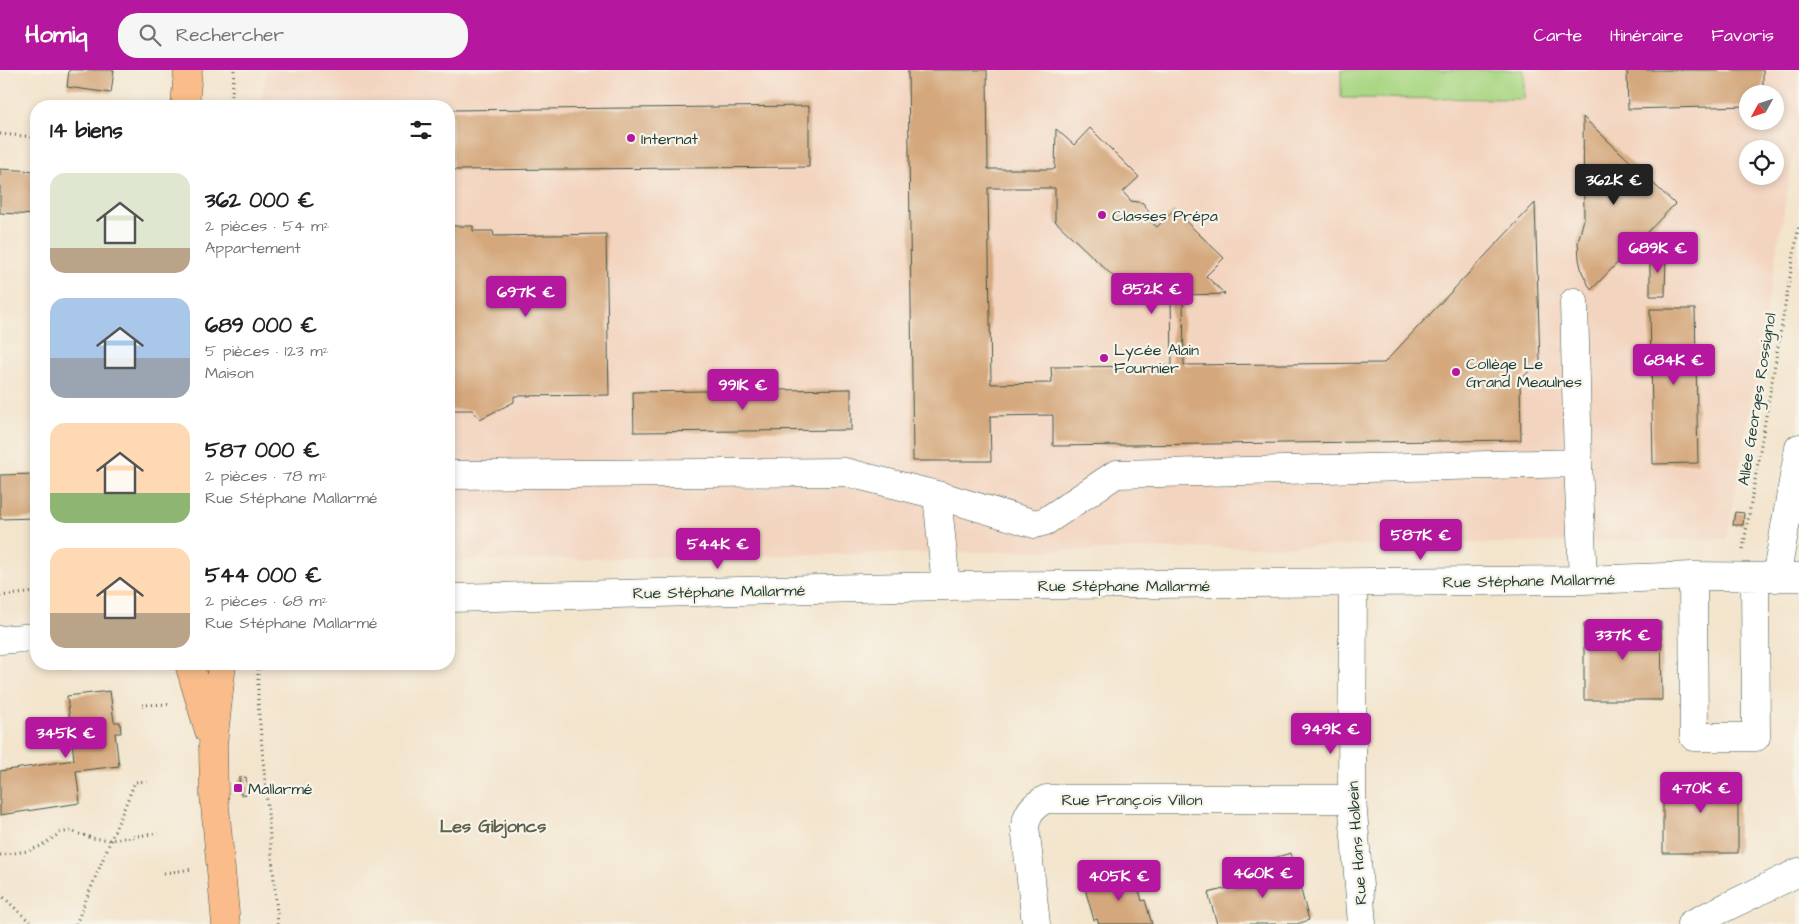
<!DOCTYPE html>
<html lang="fr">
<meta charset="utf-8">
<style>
:root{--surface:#fff;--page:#f6f6f6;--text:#202124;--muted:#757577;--accent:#b5179e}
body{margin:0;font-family:"Architects Daughter",sans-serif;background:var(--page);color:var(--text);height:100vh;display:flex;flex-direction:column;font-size:19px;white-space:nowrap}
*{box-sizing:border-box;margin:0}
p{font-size:16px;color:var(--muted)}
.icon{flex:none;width:28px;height:28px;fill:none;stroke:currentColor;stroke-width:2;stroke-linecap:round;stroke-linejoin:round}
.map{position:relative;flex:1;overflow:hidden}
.side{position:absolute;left:30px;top:30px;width:425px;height:570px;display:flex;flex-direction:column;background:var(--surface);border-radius:20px;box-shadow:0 2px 8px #0003}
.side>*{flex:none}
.needle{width:32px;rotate:230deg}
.tools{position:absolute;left:1739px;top:15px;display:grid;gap:10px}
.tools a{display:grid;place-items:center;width:45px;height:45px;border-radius:50%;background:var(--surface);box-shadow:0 2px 8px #0003;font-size:25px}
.price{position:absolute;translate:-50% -42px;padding:0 11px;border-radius:5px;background:var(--accent);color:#fff;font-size:16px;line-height:32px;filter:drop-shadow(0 1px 2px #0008)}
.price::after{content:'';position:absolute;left:50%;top:30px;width:15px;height:11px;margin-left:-8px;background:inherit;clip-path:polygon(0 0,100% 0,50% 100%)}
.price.on{background:#222;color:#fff}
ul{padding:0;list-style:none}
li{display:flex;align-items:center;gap:15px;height:125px;padding:0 20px}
li span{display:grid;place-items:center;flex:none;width:140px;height:100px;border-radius:15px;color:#555}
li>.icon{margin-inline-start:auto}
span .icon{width:60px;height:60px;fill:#fffc;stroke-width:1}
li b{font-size:21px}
h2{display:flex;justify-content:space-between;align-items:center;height:60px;padding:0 20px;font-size:21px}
header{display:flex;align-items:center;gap:30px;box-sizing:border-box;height:70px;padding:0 25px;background:var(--accent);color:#fff}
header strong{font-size:24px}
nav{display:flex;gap:28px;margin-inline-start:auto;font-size:18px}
.search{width:350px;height:45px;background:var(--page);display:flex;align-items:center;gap:12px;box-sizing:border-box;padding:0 18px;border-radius:20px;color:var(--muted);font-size:19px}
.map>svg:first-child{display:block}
.built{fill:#f3d4bf;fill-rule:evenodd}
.green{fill:#aad784;stroke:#648a5c}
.building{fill:#d4a77b;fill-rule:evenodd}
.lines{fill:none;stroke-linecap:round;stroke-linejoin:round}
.minor-casing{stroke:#3f564b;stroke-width:29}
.major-casing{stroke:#3f564b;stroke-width:29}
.path{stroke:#3f564b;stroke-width:3;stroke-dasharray:1 4;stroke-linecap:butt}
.minor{stroke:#fff;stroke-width:28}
.major{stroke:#f9bc8a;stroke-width:28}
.poi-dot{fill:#b5179e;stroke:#f7f3e8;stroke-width:2}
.labels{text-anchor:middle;stroke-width:4.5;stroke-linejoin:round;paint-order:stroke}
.poi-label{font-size:16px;fill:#1f3d34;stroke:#f7f3e8;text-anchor:start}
.street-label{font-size:16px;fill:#1f3d34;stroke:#f7f3e8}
.neighbourhood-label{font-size:18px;font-weight:bold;fill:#5e624d;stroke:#f7f3e8}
</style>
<header>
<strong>Homiq</strong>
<div class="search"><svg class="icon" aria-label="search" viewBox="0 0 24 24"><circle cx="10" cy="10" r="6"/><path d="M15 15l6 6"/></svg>Rechercher</div>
<nav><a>Carte</a><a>Itinéraire</a><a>Favoris</a></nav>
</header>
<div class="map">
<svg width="1799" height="854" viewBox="0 0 1799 854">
<rect width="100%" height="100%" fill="#f7f3e8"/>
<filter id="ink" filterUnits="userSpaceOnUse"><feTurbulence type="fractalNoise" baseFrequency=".02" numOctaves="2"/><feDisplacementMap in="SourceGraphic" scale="10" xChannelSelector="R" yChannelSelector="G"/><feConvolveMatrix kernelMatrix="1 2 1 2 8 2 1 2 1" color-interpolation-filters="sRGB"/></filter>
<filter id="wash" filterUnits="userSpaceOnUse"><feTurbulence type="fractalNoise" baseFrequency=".0096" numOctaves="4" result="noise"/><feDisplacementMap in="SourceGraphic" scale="20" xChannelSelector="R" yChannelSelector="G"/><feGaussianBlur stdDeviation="1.12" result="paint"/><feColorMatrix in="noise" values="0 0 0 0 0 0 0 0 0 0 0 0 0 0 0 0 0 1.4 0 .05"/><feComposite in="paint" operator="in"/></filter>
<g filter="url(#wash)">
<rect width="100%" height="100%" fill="#f3e4cc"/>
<path class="built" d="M266,0H1799V54L1727,469L449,491V36H262ZM1748,24H1775V51H1748ZM1748,79H1775V106H1748Z"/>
<path class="green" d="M1341,0H1524V29L1341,28Z"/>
<g id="blocks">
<path class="building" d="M69,0H114L111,23L67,17Z
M908,0H987L988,99H1055L1056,59L1074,75L1090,58L1139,107L1123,122L1131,131L1143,133L1148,140L1149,150L1157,157L1174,140L1224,188L1206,206L1225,224L1183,225L1184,295L1384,293L1535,133L1540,291L1520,310L1521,370L1053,376V345L990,346L991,391H913ZM988,118H1055V151L1134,226L1171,225L1172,296L1051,297L1052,313L991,314Z
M1627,0H1763V24H1748V36L1628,39Z
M809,36V97L453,100L452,40Z
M1583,47L1675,134L1591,220L1582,202L1579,189L1578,172L1584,149Z
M0,99L36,101V145L0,143Z
M449,156H473V161H493L494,166L606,164L609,325L514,326V332L480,349L472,340H449Z
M1650,182H1666L1665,226H1650Z
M1650,239H1695L1698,393L1653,394Z
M851,319V360L634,362L633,322Z
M36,404V448L0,449V405Z
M1735,442L1744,443L1743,455H1733Z
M1661,552L1662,630H1584V553Z
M110,621L114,652H120L121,663H115L119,696L76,701L80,733L0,745V701L74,690L67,626Z
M1738,705V783H1663V706Z
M246,707L248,724L241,725L239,708Z
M1291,783L1309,850L1297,854H1217L1208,823L1259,810L1260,814L1272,812L1266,790Z
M1138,804L1142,819L1139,820L1142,831L1145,830L1152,854H1099L1097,849L1094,850L1085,819Z"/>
</g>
</g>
<g filter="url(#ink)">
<use href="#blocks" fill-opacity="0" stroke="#3f564b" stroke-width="1"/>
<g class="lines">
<g class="minor-casing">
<path id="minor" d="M1578,393L1583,510
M449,405L845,402L937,425L946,516
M937,425L1035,454L1046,451L1116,404L1578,393L1574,232
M1693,506L1694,667H1756L1755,507
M1776,508L1799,378
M1353,513L1352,729L1362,854
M449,528L946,516L1583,510L1693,506L1799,507
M0,570L36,567
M1036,854L1025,756C1028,741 1033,736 1046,729H1352
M1691,854L1799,802"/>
</g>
<g class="major-casing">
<path id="major" d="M185,36L188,0
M189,594L209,661
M222,594L213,675L214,725L226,854"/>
</g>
<path class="path" d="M231,36L234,0
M0,64L36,67
M1743,479L1799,155
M0,526L36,522
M258,594V633L278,854
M142,635L171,634
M0,785L28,781L41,776L60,763L70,761L92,768L111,770L158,763
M164,803L193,799
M0,824L32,854
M76,854L135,712L151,711"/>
<use href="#minor" class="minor"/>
<use href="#major" class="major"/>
</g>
</g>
<g class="poi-dot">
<circle cx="631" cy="68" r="5"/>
<circle cx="1102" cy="145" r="5"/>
<circle cx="1104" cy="288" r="5"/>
<circle cx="1456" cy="302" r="5"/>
<rect x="233" y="713" width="10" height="10" rx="2.5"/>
</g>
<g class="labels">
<g class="poi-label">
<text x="641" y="74">Internat</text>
<text x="1112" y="151">Classes Prépa</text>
<text x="1114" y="285">Lycée Alain<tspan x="1114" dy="18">Fournier</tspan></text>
<text x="1466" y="299">Collège Le<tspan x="1466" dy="18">Grand Meaulnes</tspan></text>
<text x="248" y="724">Mallarmé</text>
</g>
<g class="street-label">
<text transform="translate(1756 329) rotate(-81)" y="6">Allée Georges Rossignol</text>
<text transform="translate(1529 510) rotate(-1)" y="6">Rue Stéphane Mallarmé</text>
<text x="1124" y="521">Rue Stéphane Mallarmé</text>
<text transform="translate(719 521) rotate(-1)" y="6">Rue Stéphane Mallarmé</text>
<text x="1132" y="735">Rue François Villon</text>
<text transform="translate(1356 773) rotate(-94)" y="6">Rue Hans Holbein</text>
</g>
<g class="neighbourhood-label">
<text x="493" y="762">Les Gibjoncs</text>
</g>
</g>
</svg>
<div class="tools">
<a><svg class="needle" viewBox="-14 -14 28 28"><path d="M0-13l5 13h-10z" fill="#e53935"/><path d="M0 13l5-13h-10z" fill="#757577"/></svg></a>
<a><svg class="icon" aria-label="locate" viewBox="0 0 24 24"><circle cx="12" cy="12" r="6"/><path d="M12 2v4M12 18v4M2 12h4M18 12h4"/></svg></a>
</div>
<b class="price on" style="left:1614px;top:136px">362K €</b>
<b class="price" style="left:1658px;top:204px">689K €</b>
<b class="price" style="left:1152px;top:245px">852K €</b>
<b class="price" style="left:526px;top:248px">697K €</b>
<b class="price" style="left:1674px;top:316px">684K €</b>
<b class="price" style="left:743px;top:341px">991K €</b>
<b class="price" style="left:1421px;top:491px">587K €</b>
<b class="price" style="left:718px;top:500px">544K €</b>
<b class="price" style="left:1623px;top:591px">337K €</b>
<b class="price" style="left:1331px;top:685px">949K €</b>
<b class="price" style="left:66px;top:689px">345K €</b>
<b class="price" style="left:1701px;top:744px">470K €</b>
<b class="price" style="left:1263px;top:829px">460K €</b>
<b class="price" style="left:1119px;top:832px">405K €</b>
<section class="side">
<h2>14 biens<svg class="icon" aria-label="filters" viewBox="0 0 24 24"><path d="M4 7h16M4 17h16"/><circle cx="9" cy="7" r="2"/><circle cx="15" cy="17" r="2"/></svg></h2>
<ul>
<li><span style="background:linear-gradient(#dfe7d0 75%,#b9a48a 0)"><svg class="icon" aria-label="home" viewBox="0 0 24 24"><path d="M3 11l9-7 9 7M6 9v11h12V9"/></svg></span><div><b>362 000 €</b><p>2 pièces · 54 m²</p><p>Appartement</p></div></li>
<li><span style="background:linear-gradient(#a9c7e8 60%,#9aa5b1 0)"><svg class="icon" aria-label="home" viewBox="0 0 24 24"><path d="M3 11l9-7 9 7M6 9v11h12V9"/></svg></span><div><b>689 000 €</b><p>5 pièces · 123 m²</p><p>Maison</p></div></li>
<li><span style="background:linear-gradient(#ffd9b3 70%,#8fb573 0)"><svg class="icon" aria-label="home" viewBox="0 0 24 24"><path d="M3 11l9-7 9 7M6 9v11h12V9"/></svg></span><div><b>587 000 €</b><p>2 pièces · 78 m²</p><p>Rue Stéphane Mallarmé</p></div></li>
<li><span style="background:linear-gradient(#ffd9b3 65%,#b9a48a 0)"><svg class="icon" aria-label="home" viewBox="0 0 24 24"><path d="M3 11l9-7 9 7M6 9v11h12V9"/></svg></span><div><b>544 000 €</b><p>2 pièces · 68 m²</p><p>Rue Stéphane Mallarmé</p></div></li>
</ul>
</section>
</div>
